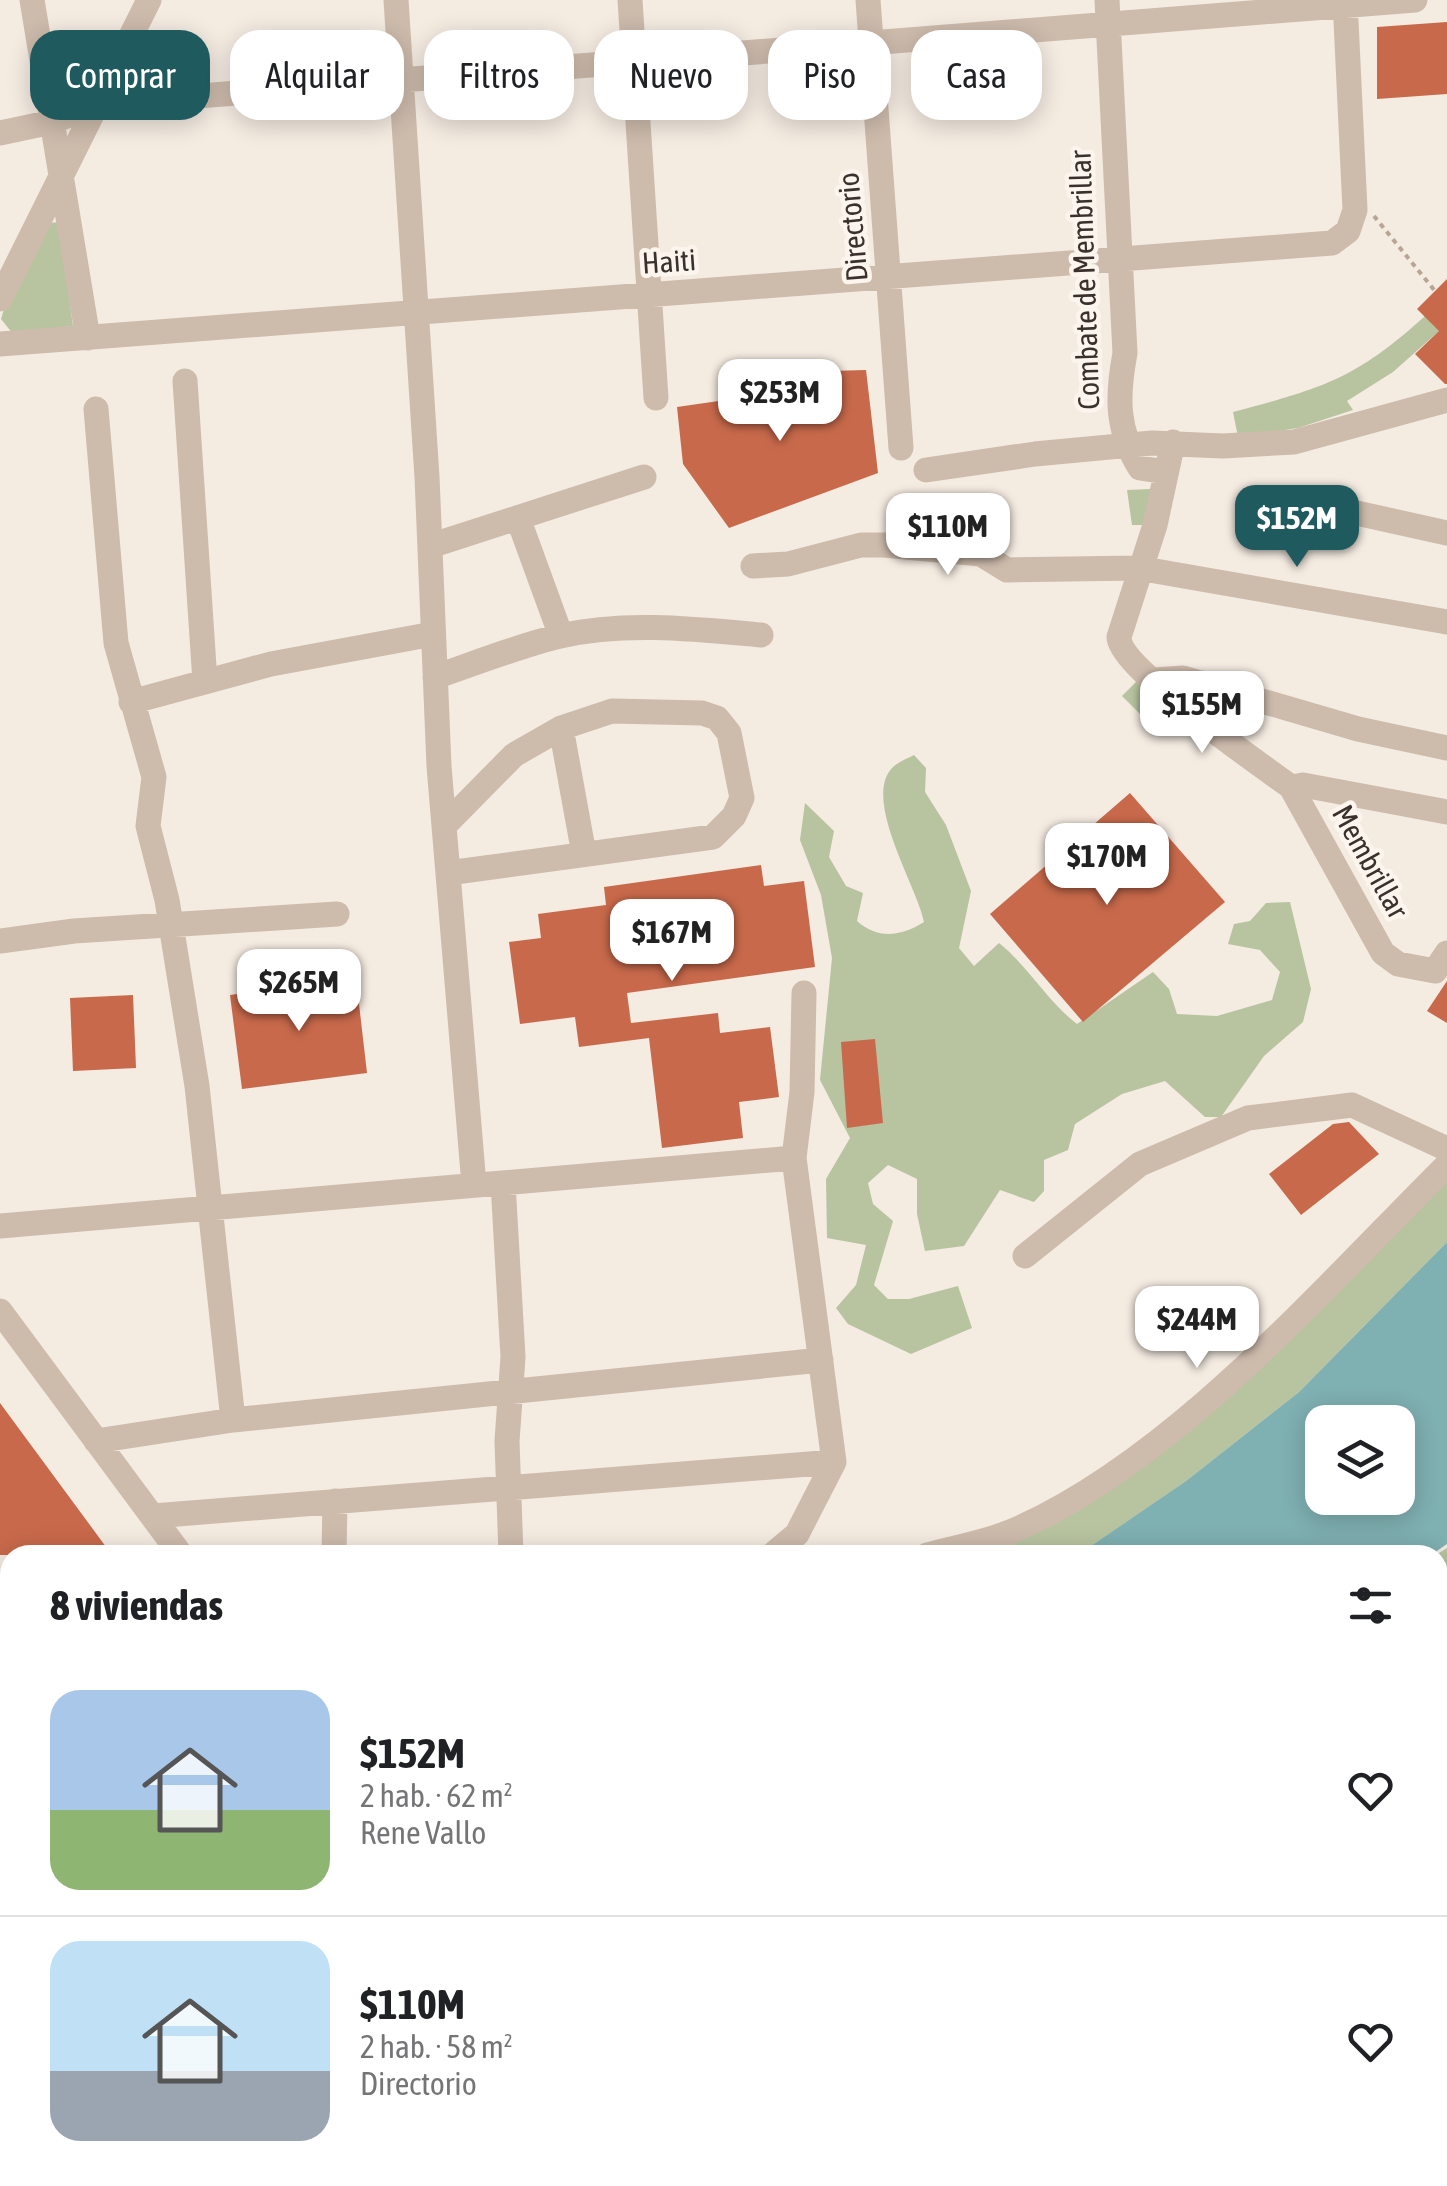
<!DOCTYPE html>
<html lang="es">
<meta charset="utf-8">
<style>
:root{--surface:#fff;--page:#f6f6f6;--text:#202124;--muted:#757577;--line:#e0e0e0;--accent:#1f5a5e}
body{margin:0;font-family:"Asap Condensed",sans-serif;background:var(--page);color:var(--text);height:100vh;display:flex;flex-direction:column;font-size:38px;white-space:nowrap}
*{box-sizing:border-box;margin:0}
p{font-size:32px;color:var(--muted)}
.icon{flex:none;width:55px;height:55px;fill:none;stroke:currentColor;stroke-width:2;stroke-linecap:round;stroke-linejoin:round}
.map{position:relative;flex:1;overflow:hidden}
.sheet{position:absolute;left:0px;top:1545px;width:1448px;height:642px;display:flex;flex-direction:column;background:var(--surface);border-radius:30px 30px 0 0;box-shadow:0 5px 25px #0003}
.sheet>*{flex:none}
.banner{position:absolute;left:30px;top:30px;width:1388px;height:90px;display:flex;gap:20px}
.controls{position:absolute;left:1305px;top:1405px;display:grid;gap:20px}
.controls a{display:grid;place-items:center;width:110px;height:110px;border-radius:20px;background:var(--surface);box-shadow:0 5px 25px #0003;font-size:50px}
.price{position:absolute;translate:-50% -85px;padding:0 22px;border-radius:20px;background:#fff;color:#222;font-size:32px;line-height:65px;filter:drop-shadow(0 2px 5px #0008)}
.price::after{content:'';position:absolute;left:50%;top:60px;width:30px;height:22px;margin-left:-15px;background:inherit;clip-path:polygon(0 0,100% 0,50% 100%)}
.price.on{background:var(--accent);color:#fff}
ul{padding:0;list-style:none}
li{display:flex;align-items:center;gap:30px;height:250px;padding:0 50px}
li+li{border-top:2px solid var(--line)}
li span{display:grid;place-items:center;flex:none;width:280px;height:200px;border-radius:30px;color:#555}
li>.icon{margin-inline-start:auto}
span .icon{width:120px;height:120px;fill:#fffc;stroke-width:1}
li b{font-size:42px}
h2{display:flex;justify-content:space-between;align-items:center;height:120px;padding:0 50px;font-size:42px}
.chip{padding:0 35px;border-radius:30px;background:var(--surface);box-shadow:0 5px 25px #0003;font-size:35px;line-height:90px}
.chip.on{background:var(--accent);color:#fff}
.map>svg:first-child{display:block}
.green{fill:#b8c4a0}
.water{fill:#7fb0b2;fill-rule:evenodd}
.building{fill:#c8694b}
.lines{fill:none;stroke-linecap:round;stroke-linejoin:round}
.path{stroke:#b9a596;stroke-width:4;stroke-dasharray:5 5;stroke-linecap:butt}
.minor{stroke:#cdbbac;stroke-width:25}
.labels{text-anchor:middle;stroke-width:9;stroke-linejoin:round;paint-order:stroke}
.street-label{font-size:30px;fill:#3b302b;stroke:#fbf5ee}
</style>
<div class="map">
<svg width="1447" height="2186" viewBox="0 0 1447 2186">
<rect width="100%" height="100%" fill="#f4ebe1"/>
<path class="green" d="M59,222L73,326L13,334L1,319L4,309L50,223Z
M1435,307L1447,324L1393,372L1347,401L1353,410L1298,428L1238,437L1233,412C1331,386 1359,377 1435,307Z
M1151,489L1145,525H1132L1127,490Z
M1141,677L1173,709L1154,728L1122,696Z
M914,755L926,768L925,792L946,825L971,891L959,948L974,966L999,943C1029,967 1047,1001 1077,1024L1153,972L1169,989L1177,1014L1217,1016L1272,1000L1280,972L1260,950L1228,944L1234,924L1250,921L1266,903L1290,902L1311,989L1303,1022L1264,1056L1221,1117H1205L1165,1081L1122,1094L1075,1124L1068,1150L1044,1160V1191L1034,1202L1000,1190L964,1246L925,1251L917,1214V1179L888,1165L868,1183L873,1204L893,1221L874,1285L888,1299H909L958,1286L972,1328L911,1354L848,1324L836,1308L856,1285L866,1245L827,1238L826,1179L850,1138L820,1080L832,958L821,895L800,840L805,803L834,831L829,857L846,886L863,893L857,921C878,940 902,936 924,922C917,886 861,798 893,767C898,762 908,758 914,755Z
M1447,1173V1242L1299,1392L1186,1481L1079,1555H970L1146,1461Z
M1447,1548V1661L1438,1668L1436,1555Z
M0,2103L10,2118V2178H43L45,2186H0Z
M362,2178H486L478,2186H354Z"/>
<path class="water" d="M1447,1242V1544L1431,1555H1078L1186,1481L1299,1392ZM1322,1422H1398V1498H1322Z
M43,2178H354L345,2186H45Z"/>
<path class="building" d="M1447,22V94L1377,99V27Z
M1447,279V384H1445L1415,354L1439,331L1417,309Z
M866,370L878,473L729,528L683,464L677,407L796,390L793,372Z
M1130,793L1225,902L1083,1022L990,914Z
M761,865L764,886L804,881L815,967L627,993L631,1023L718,1013L720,1033L770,1027L779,1097L739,1102L743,1138L662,1148L649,1038L579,1047L575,1017L520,1024L509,942L541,938L538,914L606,905L604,887Z
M356,978L367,1073L242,1089L230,995Z
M1447,981V1023L1427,1011Z
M133,995L136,1068L73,1071L70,998Z
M875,1039L883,1123L847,1128L841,1042Z
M1349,1122L1379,1154L1301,1215L1269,1174L1333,1124Z
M0,1403L112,1555H0Z"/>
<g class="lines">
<path class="path" d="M1374,216L1435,291
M1438,1566L1447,1563
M1438,1585L1447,1580
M1438,1646L1447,1641
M376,2186L388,2178"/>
<path class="minor" d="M32,0L88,338
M396,0L427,477L439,766L474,1185
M630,0L656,398
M868,0L901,448
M1107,0L1125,353C1117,396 1116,429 1140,468L1166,472
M0,133L52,122L97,104L1415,0
M0,299L149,0
M0,344L1332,243L1348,231L1355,210L1345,0
M185,381L205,682
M96,409L116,643L154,777L148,826L167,900L197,1086L233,1420
M1173,442L1155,525L1119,637C1119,667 1261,765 1291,787L1303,785L1447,812
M926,470L1035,454L1152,443L1223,446L1294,442L1447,400
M1316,504L1447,533
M518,518L561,636
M430,546L644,477
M753,566L788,564L861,545H884L981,554L1007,570L1138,568L1447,622
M435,677C476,663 518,646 560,636C625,621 696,629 761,635
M1154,680L1183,678L1358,729L1447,748
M131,702L271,664L433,634
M561,728L584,854
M1291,787L1383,953L1398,964L1435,971L1447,953
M444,826L514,755L561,728L612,711L702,713L717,718L729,733L742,798L734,816L713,837L448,873
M0,941L74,931L337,914
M503,1183L513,1357L507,1441L511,1555
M0,1226L794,1158
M1025,1256L1140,1164L1248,1118L1352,1105L1447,1149
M0,1311L181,1555
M96,1441L233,1420L821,1360
M153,1516L834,1462
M334,1555L335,1501
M772,1555L797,1534L834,1462L794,1158L802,1092L804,993
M927,1555C956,1547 988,1542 1015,1530C1176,1459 1323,1288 1447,1165
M0,1635L10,1649
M1438,1680L1447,1673
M1438,1731L1447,1733
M0,1908L10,1922
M0,1953L10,1967
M1438,1988L1447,1991
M0,2087L10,2078
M1145,2178V2186
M1309,2178L1337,2186
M418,2186L431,2178
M489,2186L496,2178
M1282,2186V2178"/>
</g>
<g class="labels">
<g class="street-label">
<text transform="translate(853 227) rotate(-95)" y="10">Directorio</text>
<text transform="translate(669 262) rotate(-4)" y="10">Haiti</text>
<text transform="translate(1085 280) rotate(-92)" y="10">Combate de Membrillar</text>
<text transform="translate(1370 862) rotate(61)" y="10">Membrillar</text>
</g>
</g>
</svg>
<div class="controls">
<a><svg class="icon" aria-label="layers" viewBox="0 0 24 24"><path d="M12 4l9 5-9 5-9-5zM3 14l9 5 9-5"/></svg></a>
</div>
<b class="price" style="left:780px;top:444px">$253M</b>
<b class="price on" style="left:1297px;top:570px">$152M</b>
<b class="price" style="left:948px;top:578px">$110M</b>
<b class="price" style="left:1202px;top:756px">$155M</b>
<b class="price" style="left:1107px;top:908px">$170M</b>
<b class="price" style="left:672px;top:984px">$167M</b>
<b class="price" style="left:299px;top:1034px">$265M</b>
<b class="price" style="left:1197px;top:1371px">$244M</b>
<div class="banner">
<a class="chip on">Comprar</a>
<a class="chip">Alquilar</a>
<a class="chip">Filtros</a>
<a class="chip">Nuevo</a>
<a class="chip">Piso</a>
<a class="chip">Casa</a>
</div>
<section class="sheet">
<h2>8 viviendas<svg class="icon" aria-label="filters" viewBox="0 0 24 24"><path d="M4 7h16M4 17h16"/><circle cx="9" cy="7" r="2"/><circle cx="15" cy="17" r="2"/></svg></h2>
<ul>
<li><span style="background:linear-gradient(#a9c7e8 60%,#8fb573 0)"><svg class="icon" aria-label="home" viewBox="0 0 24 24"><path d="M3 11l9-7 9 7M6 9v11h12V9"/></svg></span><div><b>$152M</b><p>2 hab. · 62 m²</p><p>Rene Vallo</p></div><svg class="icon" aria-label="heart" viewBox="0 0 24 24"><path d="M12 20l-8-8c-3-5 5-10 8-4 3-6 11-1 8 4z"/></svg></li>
<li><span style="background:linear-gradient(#bfe0f5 65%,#9aa5b1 0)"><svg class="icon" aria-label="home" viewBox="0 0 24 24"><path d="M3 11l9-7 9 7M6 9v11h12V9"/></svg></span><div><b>$110M</b><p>2 hab. · 58 m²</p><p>Directorio</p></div><svg class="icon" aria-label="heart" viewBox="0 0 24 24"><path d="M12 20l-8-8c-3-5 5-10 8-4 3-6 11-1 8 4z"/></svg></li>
</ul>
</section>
</div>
